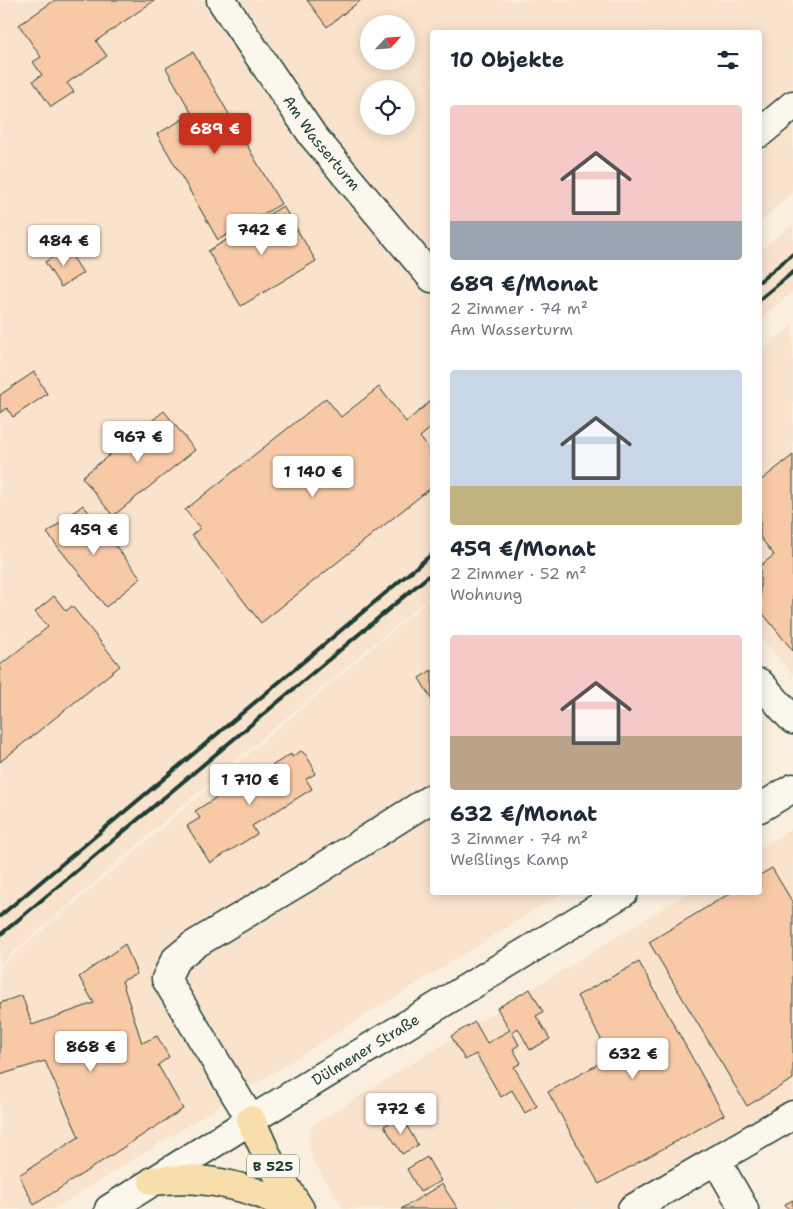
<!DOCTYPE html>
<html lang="de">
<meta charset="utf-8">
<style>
:root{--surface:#fff;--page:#f6f6f7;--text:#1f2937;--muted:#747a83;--accent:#c8321e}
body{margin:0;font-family:"Shantell Sans",sans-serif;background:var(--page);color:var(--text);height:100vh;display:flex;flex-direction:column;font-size:19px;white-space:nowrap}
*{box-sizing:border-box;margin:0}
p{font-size:16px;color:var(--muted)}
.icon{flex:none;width:28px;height:28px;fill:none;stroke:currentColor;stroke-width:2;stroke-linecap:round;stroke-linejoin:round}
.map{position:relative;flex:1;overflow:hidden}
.side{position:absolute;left:430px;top:30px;width:332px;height:865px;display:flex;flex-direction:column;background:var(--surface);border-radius:5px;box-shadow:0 2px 12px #0003}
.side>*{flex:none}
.needle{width:32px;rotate:64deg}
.controls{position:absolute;left:360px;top:15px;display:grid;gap:10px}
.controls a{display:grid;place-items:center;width:55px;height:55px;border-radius:50%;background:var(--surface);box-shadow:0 2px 12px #0003;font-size:25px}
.price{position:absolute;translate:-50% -42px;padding:0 11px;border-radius:5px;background:#fff;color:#222;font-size:16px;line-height:32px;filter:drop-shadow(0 1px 2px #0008)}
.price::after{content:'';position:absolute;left:50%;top:30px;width:15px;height:11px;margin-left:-8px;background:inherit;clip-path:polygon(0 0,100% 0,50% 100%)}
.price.selected{background:var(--accent);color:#fff}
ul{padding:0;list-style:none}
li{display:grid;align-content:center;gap:10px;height:265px;padding:0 20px}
li span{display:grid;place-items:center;height:155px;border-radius:5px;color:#555}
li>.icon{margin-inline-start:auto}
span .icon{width:90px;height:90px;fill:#fffc;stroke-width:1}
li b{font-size:21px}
h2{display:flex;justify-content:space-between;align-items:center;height:60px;padding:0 20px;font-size:21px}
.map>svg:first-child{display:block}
.built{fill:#f9e3cd;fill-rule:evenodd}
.building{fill:#f7c9a6;stroke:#1f3d34}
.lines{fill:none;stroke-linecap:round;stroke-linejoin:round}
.minor-casing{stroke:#1f3d34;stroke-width:31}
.major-casing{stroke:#1f3d34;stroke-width:31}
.minor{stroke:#fbf7ec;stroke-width:28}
.major{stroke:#f8deab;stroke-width:28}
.rail{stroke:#1f3d34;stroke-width:4}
.labels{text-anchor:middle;stroke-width:4;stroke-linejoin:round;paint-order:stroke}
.shield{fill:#fbf7ec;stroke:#61756b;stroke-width:1}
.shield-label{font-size:14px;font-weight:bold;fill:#1f3d34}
.street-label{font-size:15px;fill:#1f3d34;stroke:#fbf7ec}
</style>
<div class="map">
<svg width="793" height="1209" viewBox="0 0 793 1209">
<rect width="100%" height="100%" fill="#faeede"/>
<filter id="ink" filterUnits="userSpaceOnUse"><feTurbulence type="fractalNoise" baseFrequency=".02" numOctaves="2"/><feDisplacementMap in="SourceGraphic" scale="10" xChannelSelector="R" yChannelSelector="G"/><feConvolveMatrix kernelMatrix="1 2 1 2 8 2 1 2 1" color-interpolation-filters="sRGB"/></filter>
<g filter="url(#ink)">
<path class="built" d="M0,0H793V192L760,222V32H432V595L210,782L0,964ZM369,24H406V61H369ZM369,89H406V126H369Z
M793,224V291L760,319V250Z
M793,325V675L760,636V352Z
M432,597V892L562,893L54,1209H0V967Z
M793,828V1097L707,1147L632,1192L618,1209H344L313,1161L310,1152L309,1136L314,1124L688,893L760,892V848Z"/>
<path class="building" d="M55,0H155L96,41L107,56L67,83L74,92L51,107L33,81L42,75L33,62L41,57L19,25Z
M307,0H361L327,27Z
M193,52L281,204L218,240L157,134L192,114L166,68Z
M283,206L316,261L241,306L208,251Z
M67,248L83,273L61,287L45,262Z
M34,372L47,394L13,417L7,408L0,413V395Z
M379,387L406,422L432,400V427L420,437L432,453V487L261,623L192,535L200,528L185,510L326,398L341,417Z
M164,411L195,450L113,516L82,477Z
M793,455V651L760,610V566L774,555L760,537V481Z
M83,505L141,578L106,607L47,533Z
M54,596L66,611L72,606L120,666L0,762V665L48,627L35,612Z
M432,670V700L419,678Z
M301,751L306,755L313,767L315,774L306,779L312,789L252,826L257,834L210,863L187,826L200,818L195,811L228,790L229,792L291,754L292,757Z
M772,868L793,903V1079L747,1106L649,942L732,892H760V875Z
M125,944L137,974L122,981L142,1043L157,1036L169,1057L158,1065L183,1109L34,1205L19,1175L79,1137L45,1061L0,1075V1003L22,995L32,1025L94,1003L79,977Z
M639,962L724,1115L599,1184L548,1092L611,1057L577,996Z
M530,989L543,1012L536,1016L550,1039L530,1050L518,1028L512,1032L519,1045L513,1049L521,1063L514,1067L537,1106L525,1113L512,1090L501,1097L476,1054L465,1060L451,1036L475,1022L487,1043L510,1030L497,1008Z
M401,1116L418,1145L402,1154L384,1126Z
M427,1157L441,1181L420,1192L407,1169Z
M442,1184L458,1209H401Z
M793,1200V1209H788L785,1204Z"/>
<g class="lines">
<g class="minor-casing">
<g id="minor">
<path id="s1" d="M221,0L313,136L432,278"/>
<path d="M760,133L793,105"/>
<path d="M760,683L793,720"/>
<path d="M760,808L793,788"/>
<path d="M251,1120L166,979L175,960L192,946L312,874L432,798"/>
<path d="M716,1160L744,1209"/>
<path id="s2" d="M109,1209L251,1120L624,892"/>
<path d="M632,1209L793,1115"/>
</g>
</g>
<g class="major-casing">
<path id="major" d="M251,1120L270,1162L300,1209
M153,1181C168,1180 183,1178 197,1180C225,1182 267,1192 289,1209"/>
</g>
<use href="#minor" class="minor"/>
<use href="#major" class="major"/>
<path class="rail" d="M760,281L793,254
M760,299L793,272
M0,916L432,554
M0,935L432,573"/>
</g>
</g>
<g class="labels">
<rect class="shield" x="247" y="1154.5" width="52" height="23" rx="4"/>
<g class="shield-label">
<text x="273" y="1171">B 525</text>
</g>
<g class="street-label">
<text dy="5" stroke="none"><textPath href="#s1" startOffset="175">Am Wasserturm</textPath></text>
<text dy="5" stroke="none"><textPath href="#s2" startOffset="302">Dülmener Straße</textPath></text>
</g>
</g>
</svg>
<div class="controls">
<a><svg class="needle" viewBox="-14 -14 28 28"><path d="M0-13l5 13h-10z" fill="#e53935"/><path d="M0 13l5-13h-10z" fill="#747a83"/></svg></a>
<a><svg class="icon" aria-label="locate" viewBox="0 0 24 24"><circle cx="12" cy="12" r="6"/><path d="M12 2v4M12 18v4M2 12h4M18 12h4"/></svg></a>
</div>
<b class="price selected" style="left:215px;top:155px">689 €</b>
<b class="price" style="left:262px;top:256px">742 €</b>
<b class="price" style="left:64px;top:267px">484 €</b>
<b class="price" style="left:138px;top:463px">967 €</b>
<b class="price" style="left:313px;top:498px">1 140 €</b>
<b class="price" style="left:94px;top:556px">459 €</b>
<b class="price" style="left:250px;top:806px">1 710 €</b>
<b class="price" style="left:91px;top:1073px">868 €</b>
<b class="price" style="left:633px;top:1080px">632 €</b>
<b class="price" style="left:401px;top:1135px">772 €</b>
<section class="side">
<h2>10 Objekte<svg class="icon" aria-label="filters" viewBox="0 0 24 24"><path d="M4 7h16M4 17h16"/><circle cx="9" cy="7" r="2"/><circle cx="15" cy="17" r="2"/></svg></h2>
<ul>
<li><span style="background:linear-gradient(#f6c9c9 75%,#9aa5b1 0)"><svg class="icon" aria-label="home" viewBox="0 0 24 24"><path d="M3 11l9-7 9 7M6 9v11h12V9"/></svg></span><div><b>689 €/Monat</b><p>2 Zimmer · 74 m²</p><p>Am Wasserturm</p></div></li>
<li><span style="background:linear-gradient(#c9d6e8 75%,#c2b280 0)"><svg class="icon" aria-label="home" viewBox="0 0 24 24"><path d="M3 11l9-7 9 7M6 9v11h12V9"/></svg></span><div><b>459 €/Monat</b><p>2 Zimmer · 52 m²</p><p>Wohnung</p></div></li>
<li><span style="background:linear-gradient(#f6c9c9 65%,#b9a48a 0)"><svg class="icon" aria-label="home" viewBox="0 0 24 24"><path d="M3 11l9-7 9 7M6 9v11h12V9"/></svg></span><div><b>632 €/Monat</b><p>3 Zimmer · 74 m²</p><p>Weßlings Kamp</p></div></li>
</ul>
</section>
</div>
